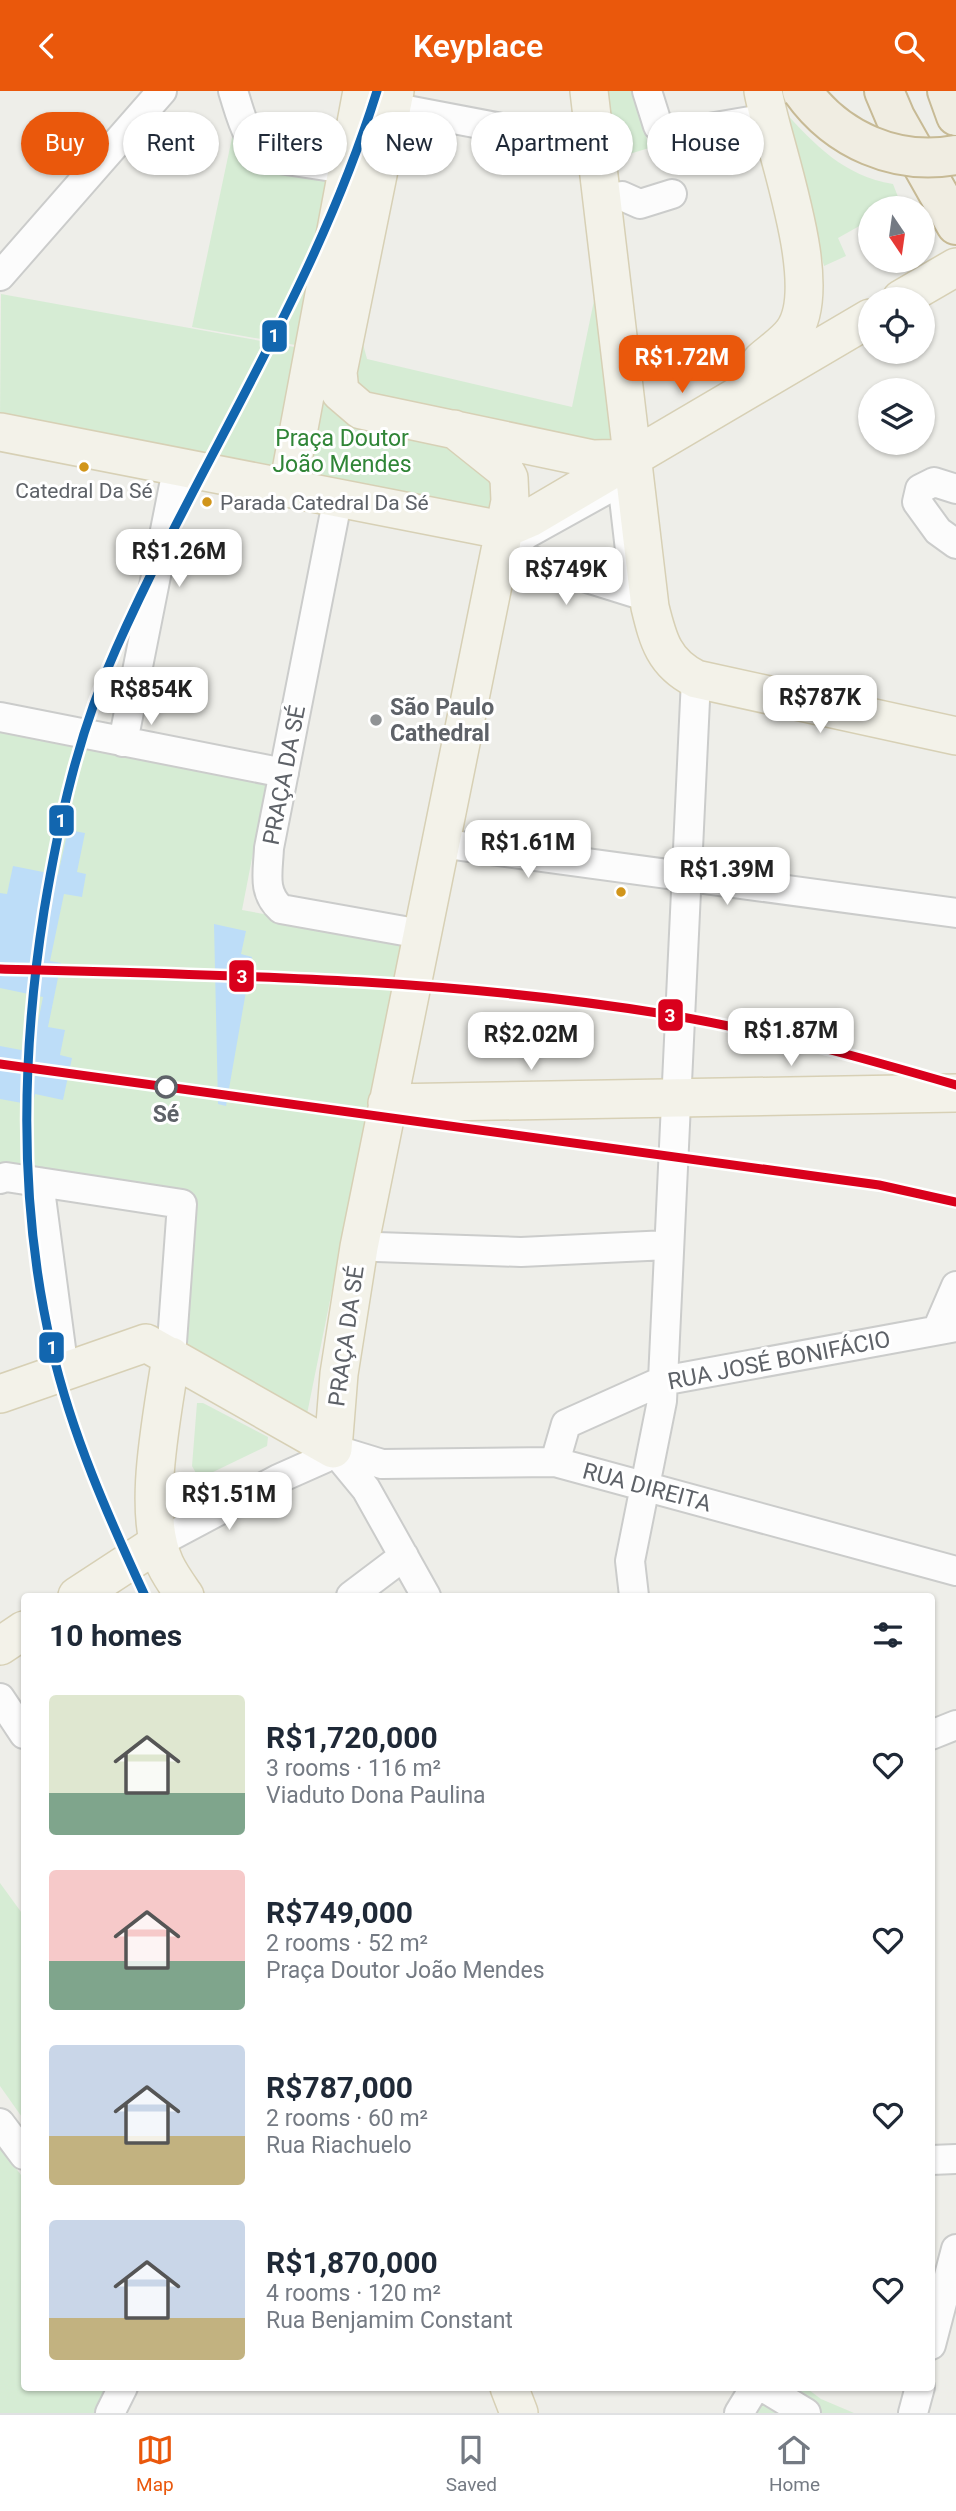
<!DOCTYPE html>
<meta charset="utf-8">
<style>
:root{--surface:#fff;--page:#f6f6f7;--text:#1f2937;--muted:#747a83;--line:#e0e1e3;--accent:#ea580c}
body{margin:0;font-family:Roboto,sans-serif;background:var(--page);color:var(--text);height:100vh;display:flex;flex-direction:column;font-size:26px;white-space:nowrap}
*{box-sizing:border-box;margin:0}
p{font-size:23px;color:var(--muted)}
.icon{flex:none;width:38px;height:38px;fill:none;stroke:currentColor;stroke-width:2;stroke-linecap:round;stroke-linejoin:round}
.map{position:relative;flex:1;overflow:hidden}
.details{position:absolute;left:21px;top:1502px;width:914px;height:798px;display:flex;flex-direction:column;background:var(--surface);border-radius:7px;box-shadow:0 2px 5px #0004}
.details>*{flex:none}
.banner{position:absolute;left:21px;top:21px;width:915px;height:63px;display:flex;gap:14px}
.needle{width:46px;rotate:167deg}
.fabs{position:absolute;left:858px;top:105px;display:grid;gap:14px}
.fabs a{display:grid;place-items:center;width:77px;height:77px;border-radius:50%;background:var(--surface);box-shadow:0 2px 5px #0004;font-size:35px}
.price{position:absolute;translate:-50% -60px;padding:0 16px;border-radius:14px;background:#fff;color:#222;font-size:23px;line-height:46px;filter:drop-shadow(0 2px 4px #0008)}
.price::after{content:'';position:absolute;left:50%;top:42px;width:21px;height:16px;margin-left:-10px;background:inherit;clip-path:polygon(0 0,100% 0,50% 100%)}
.price.active{background:var(--accent);color:#fff}
ul{padding:0;list-style:none}
li{display:flex;align-items:center;gap:21px;height:175px;padding:0 28px}
li span{display:grid;place-items:center;flex:none;width:196px;height:140px;border-radius:7px;color:#555}
li>.icon{margin-inline-start:auto}
span .icon{width:84px;height:84px;fill:#fffc;stroke-width:1}
li b{font-size:30px}
h2{display:flex;justify-content:space-between;align-items:center;height:84px;padding:0 28px;font-size:30px}
.tag{padding:0 24px;border-radius:32px;background:var(--surface);box-shadow:0 2px 5px #0004;font-size:24px;line-height:63px}
.tag.active{background:var(--accent);color:#fff}
header{display:flex;justify-content:space-between;align-items:center;height:91px;padding:0 28px;background:var(--accent);color:#fff;font-size:32px;font-weight:600}
.tab-bar{display:flex;justify-content:space-around;align-items:center;height:98px;border-top:2px solid var(--line);background:var(--surface);font-size:19px;color:var(--muted)}
.tab-bar a{display:grid;justify-items:center;gap:4px}
.tab-bar .active{color:var(--accent)}
.map>svg:first-child{display:block}
.green{fill:#d6ecd4}
.water{fill:#bdddf8}
.lines{fill:none;stroke-linecap:round;stroke-linejoin:round}
.minor-casing{stroke:#cbcccb;stroke-width:32}
.major-casing{stroke:#d7d0b5;stroke-width:40}
.highway-casing{stroke:#c7ba95;stroke-width:42}
.minor{stroke:#fcfcfc;stroke-width:28}
.major{stroke:#f3f2e9;stroke-width:37}
.highway{stroke:#f0ede2;stroke-width:38}
.highway-bridge-casing{stroke:#c7ba95;stroke-width:42;stroke-linecap:butt}
.highway-bridge{stroke:#f0ede2;stroke-width:38}
.metro-1-casing{stroke:#fff;stroke-width:14}
.metro-2-casing{stroke:#fff;stroke-width:14}
.metro-1{stroke:#1266af;stroke-width:9}
.metro-2{stroke:#d9001c;stroke-width:9}
.bus-dot{fill:#d1951a;stroke:#fff;stroke-width:2.5}
.poi-dot{fill:#909395;stroke:#fff;stroke-width:2.5}
.stop-dot{fill:#fff;stroke:#5e6268;stroke-width:3.5}
.labels{text-anchor:middle;stroke-width:6;stroke-linejoin:round;paint-order:stroke}
.bus-label{font-size:21px;fill:#5e6268;stroke:#fff}
.park-label{font-size:23px;fill:#308537;stroke:#fff}
.poi-label{font-size:23px;font-weight:bold;fill:#5e6268;stroke:#fff;text-anchor:start}
.street-label{font-size:23px;fill:#5e6268;stroke:#fff}
.stop-label{font-size:23px;font-weight:bold;fill:#5e6268;stroke:#fff}
.line-badge{stroke:#fff;stroke-width:2.5}
.badge-label{font-size:19px;text-anchor:middle;font-weight:bold;fill:#fff}
</style>
<header><svg class="icon" aria-label="back" viewBox="0 0 24 24"><path d="M15 5l-7 7 7 7"/></svg>Keyplace<svg class="icon" aria-label="search" viewBox="0 0 24 24"><circle cx="10" cy="10" r="6"/><path d="M15 15l6 6"/></svg></header>
<div class="map">
<svg width="956" height="2322" viewBox="0 0 956 2322">
<rect width="100%" height="100%" fill="#eeeee9"/>
<path class="green" d="M604,0H635L649,57L613,68Z
M783,19C815,54 844,85 893,93L900,111L889,117H870V129L838,147L846,165L824,175Z
M233,42C255,86 288,82 332,89L301,255L192,236Z
M597,195L611,332V348L606,357L382,310L354,293L349,251L363,253L367,268L572,316Z
M1,203L300,257L277,380L0,328Z
M316,310L458,353L497,382V425L303,385Z
M0,636L267,690L242,819L403,849L307,1323L184,1262L194,1102L0,1075Z
M197,1312H203L268,1346L267,1355L211,1382L197,1384L192,1375Z
M0,1792L24,1825V2029L0,1995Z
M0,2056L24,2088V2296H108L94,2322H0Z
M765,2296H805L821,2308L854,2322H749Z"/>
<path class="water" d="M68,739L85,742L77,781L86,783L82,806L64,803L50,870L61,872L48,936L65,939L60,964L72,967L63,1009L35,1003L33,1014L0,1008V955L32,961L43,906L0,897V802L7,803L13,775L58,784Z
M214,833L246,840L241,863L252,866L226,1015L218,1013Z"/>
<g class="lines">
<g class="minor-casing">
<path id="minor" d="M233,0C242,28 246,53 273,67L366,81
M647,0L658,35L668,44L768,27
M391,16L596,55
M603,108L622,105L640,113L672,103
M0,185L162,0
M622,390L635,502L510,463L514,450Z
M956,398L934,391L920,398L917,411L938,440L956,453
M338,406L269,757C268,781 262,801 281,818L421,843
M0,626L284,682
M123,651L178,374
M439,752L956,822
M0,1088L6,1086L182,1113L171,1265
M39,1091L64,1280
M377,1156L521,1161L668,1154
M937,1239L956,1195
M333,1358L382,1373L555,1371L956,1480
M333,1358L366,1398L426,1505
M555,1371L566,1333L662,1290L956,1236
M158,1452L278,1388L323,1368L333,1358
M351,1505L404,1465
M634,1505L630,1470L662,1310L696,588
M0,1607L24,1643
M931,1644L956,1634
M0,2032L24,2064
M931,2069L956,2068
M931,2254L956,2158
M763,2296L806,2322
M110,2322L123,2296
M739,2322L755,2296
M913,2322L920,2296"/>
</g>
<g class="major-casing">
<path id="major" d="M395,0L338,281L340,301L361,319L593,368L633,367
M589,0L650,516C658,549 664,572 696,588L956,645
M901,208L956,176
M761,282V270C771,261 785,252 793,241C827,194 773,56 763,0
M0,341L502,439L530,427L870,227
M288,396L362,0
M387,1012L956,1002
M171,1265C163,1323 141,1420 165,1473C170,1484 178,1495 185,1505
M0,1303L146,1252L333,1358L339,1283L359,1156L510,410L509,387L504,378L454,338
M77,1505L158,1452
M0,1555L24,1539
M509,2296L519,2322"/>
</g>
<g class="highway-casing">
<path id="highway" d="M884,0L895,26L956,134
M947,0L956,25"/>
</g>
<use href="#minor" class="minor"/>
<use href="#major" class="major"/>
<use href="#highway" class="highway"/>
<g class="highway-bridge-casing">
<path id="highway-bridge" d="M802,0C837,49 896,75 956,64"/>
</g>
<use href="#highway-bridge" class="highway-bridge"/>
<g class="metro-1-casing">
<path id="metro-1" d="M145,1505C108,1425 72,1344 52,1258C18,1113 21,966 44,820C59,730 78,642 116,558C201,367 314,202 377,0"/>
</g>
<g class="metro-2-casing">
<path id="metro-2" d="M0,878C222,884 444,887 664,923C763,939 860,966 956,994
M0,973L879,1094L956,1111"/>
</g>
<use href="#metro-1" class="metro-1"/>
<use href="#metro-2" class="metro-2"/>
</g>
<g class="bus-dot">
<circle cx="84" cy="376" r="6"/>
<circle cx="207" cy="411" r="6"/>
<circle cx="621" cy="801" r="6"/>
</g>
<circle class="poi-dot" cx="376" cy="629" r="7"/>
<circle class="stop-dot" cx="166" cy="996" r="10"/>
<g class="labels">
<g class="bus-label">
<text x="84" y="407">Catedral Da Sé</text>
<text x="220" y="419" text-anchor="start">Parada Catedral Da Sé</text>
</g>
<g class="park-label">
<text x="342" y="355">Praça Doutor<tspan x="342" dy="26">João Mendes</tspan></text>
</g>
<g class="poi-label">
<text x="390" y="624">São Paulo<tspan x="390" dy="26">Cathedral</tspan></text>
</g>
<g class="street-label">
<text transform="translate(284 684) rotate(-79)" y="8">PRAÇA DA SÉ</text>
<text transform="translate(346 1245) rotate(-82)" y="8">PRAÇA DA SÉ</text>
<text transform="translate(779 1269) rotate(-11)" y="8">RUA JOSÉ BONIFÁCIO</text>
<text transform="translate(647 1396) rotate(15)" y="8">RUA DIREITA</text>
</g>
<g class="stop-label">
<text x="166" y="1031">Sé</text>
</g>
</g>
<g class="line-badge">
<rect x="261" y="228" width="27" height="34" rx="7" fill="#1266af"/>
<rect x="48" y="713" width="27" height="33" rx="7" fill="#1266af"/>
<rect x="228" y="868" width="27" height="34" rx="7" fill="#d9001c"/>
<rect x="657" y="907" width="27" height="34" rx="7" fill="#d9001c"/>
<rect x="38" y="1240" width="27" height="33" rx="7" fill="#1266af"/>
</g>
<g class="badge-label">
<text x="274" y="251">1</text>
<text x="61" y="736">1</text>
<text x="242" y="892">3</text>
<text x="670" y="931">3</text>
<text x="52" y="1263">1</text>
</g>
</svg>
<div class="fabs">
<a><svg class="needle" viewBox="-14 -14 28 28"><path d="M0-13l5 13h-10z" fill="#e53935"/><path d="M0 13l5-13h-10z" fill="#747a83"/></svg></a>
<a><svg class="icon" aria-label="locate" viewBox="0 0 24 24"><circle cx="12" cy="12" r="6"/><path d="M12 2v4M12 18v4M2 12h4M18 12h4"/></svg></a>
<a><svg class="icon" aria-label="layers" viewBox="0 0 24 24"><path d="M12 4l9 5-9 5-9-5zM3 14l9 5 9-5"/></svg></a>
</div>
<b class="price active" style="left:682px;top:304px">R$1.72M</b>
<b class="price" style="left:179px;top:498px">R$1.26M</b>
<b class="price" style="left:566px;top:516px">R$749K</b>
<b class="price" style="left:151px;top:636px">R$854K</b>
<b class="price" style="left:820px;top:644px">R$787K</b>
<b class="price" style="left:528px;top:789px">R$1.61M</b>
<b class="price" style="left:727px;top:816px">R$1.39M</b>
<b class="price" style="left:791px;top:977px">R$1.87M</b>
<b class="price" style="left:531px;top:981px">R$2.02M</b>
<b class="price" style="left:229px;top:1441px">R$1.51M</b>
<div class="banner">
<a class="tag active">Buy</a>
<a class="tag">Rent</a>
<a class="tag">Filters</a>
<a class="tag">New</a>
<a class="tag">Apartment</a>
<a class="tag">House</a>
</div>
<section class="details">
<h2>10 homes<svg class="icon" aria-label="filters" viewBox="0 0 24 24"><path d="M4 7h16M4 17h16"/><circle cx="9" cy="7" r="2"/><circle cx="15" cy="17" r="2"/></svg></h2>
<ul>
<li><span style="background:linear-gradient(#dfe7d0 70%,#7fa58c 0)"><svg class="icon" aria-label="home" viewBox="0 0 24 24"><path d="M3 11l9-7 9 7M6 9v11h12V9"/></svg></span><div><b>R$1,720,000</b><p>3 rooms · 116 m²</p><p>Viaduto Dona Paulina</p></div><svg class="icon" aria-label="heart" viewBox="0 0 24 24"><path d="M12 20l-8-8c-3-5 5-10 8-4 3-6 11-1 8 4z"/></svg></li>
<li><span style="background:linear-gradient(#f6c9c9 65%,#7fa58c 0)"><svg class="icon" aria-label="home" viewBox="0 0 24 24"><path d="M3 11l9-7 9 7M6 9v11h12V9"/></svg></span><div><b>R$749,000</b><p>2 rooms · 52 m²</p><p>Praça Doutor João Mendes</p></div><svg class="icon" aria-label="heart" viewBox="0 0 24 24"><path d="M12 20l-8-8c-3-5 5-10 8-4 3-6 11-1 8 4z"/></svg></li>
<li><span style="background:linear-gradient(#c9d6e8 65%,#c2b280 0)"><svg class="icon" aria-label="home" viewBox="0 0 24 24"><path d="M3 11l9-7 9 7M6 9v11h12V9"/></svg></span><div><b>R$787,000</b><p>2 rooms · 60 m²</p><p>Rua Riachuelo</p></div><svg class="icon" aria-label="heart" viewBox="0 0 24 24"><path d="M12 20l-8-8c-3-5 5-10 8-4 3-6 11-1 8 4z"/></svg></li>
<li><span style="background:linear-gradient(#c9d6e8 70%,#c2b280 0)"><svg class="icon" aria-label="home" viewBox="0 0 24 24"><path d="M3 11l9-7 9 7M6 9v11h12V9"/></svg></span><div><b>R$1,870,000</b><p>4 rooms · 120 m²</p><p>Rua Benjamim Constant</p></div><svg class="icon" aria-label="heart" viewBox="0 0 24 24"><path d="M12 20l-8-8c-3-5 5-10 8-4 3-6 11-1 8 4z"/></svg></li>
</ul>
</section>
</div>
<nav class="tab-bar">
<a class="active"><svg class="icon" aria-label="map" viewBox="0 0 24 24"><path d="M3 6l6-2 6 2 6-2v14l-6 2-6-2-6 2zM9 4v14M15 6v14"/></svg>Map</a>
<a><svg class="icon" aria-label="saved" viewBox="0 0 24 24"><path d="M7 4h10v16l-5-4-5 4z"/></svg>Saved</a>
<a><svg class="icon" aria-label="home" viewBox="0 0 24 24"><path d="M3 11l9-7 9 7M6 9v11h12V9"/></svg>Home</a>
</nav>
